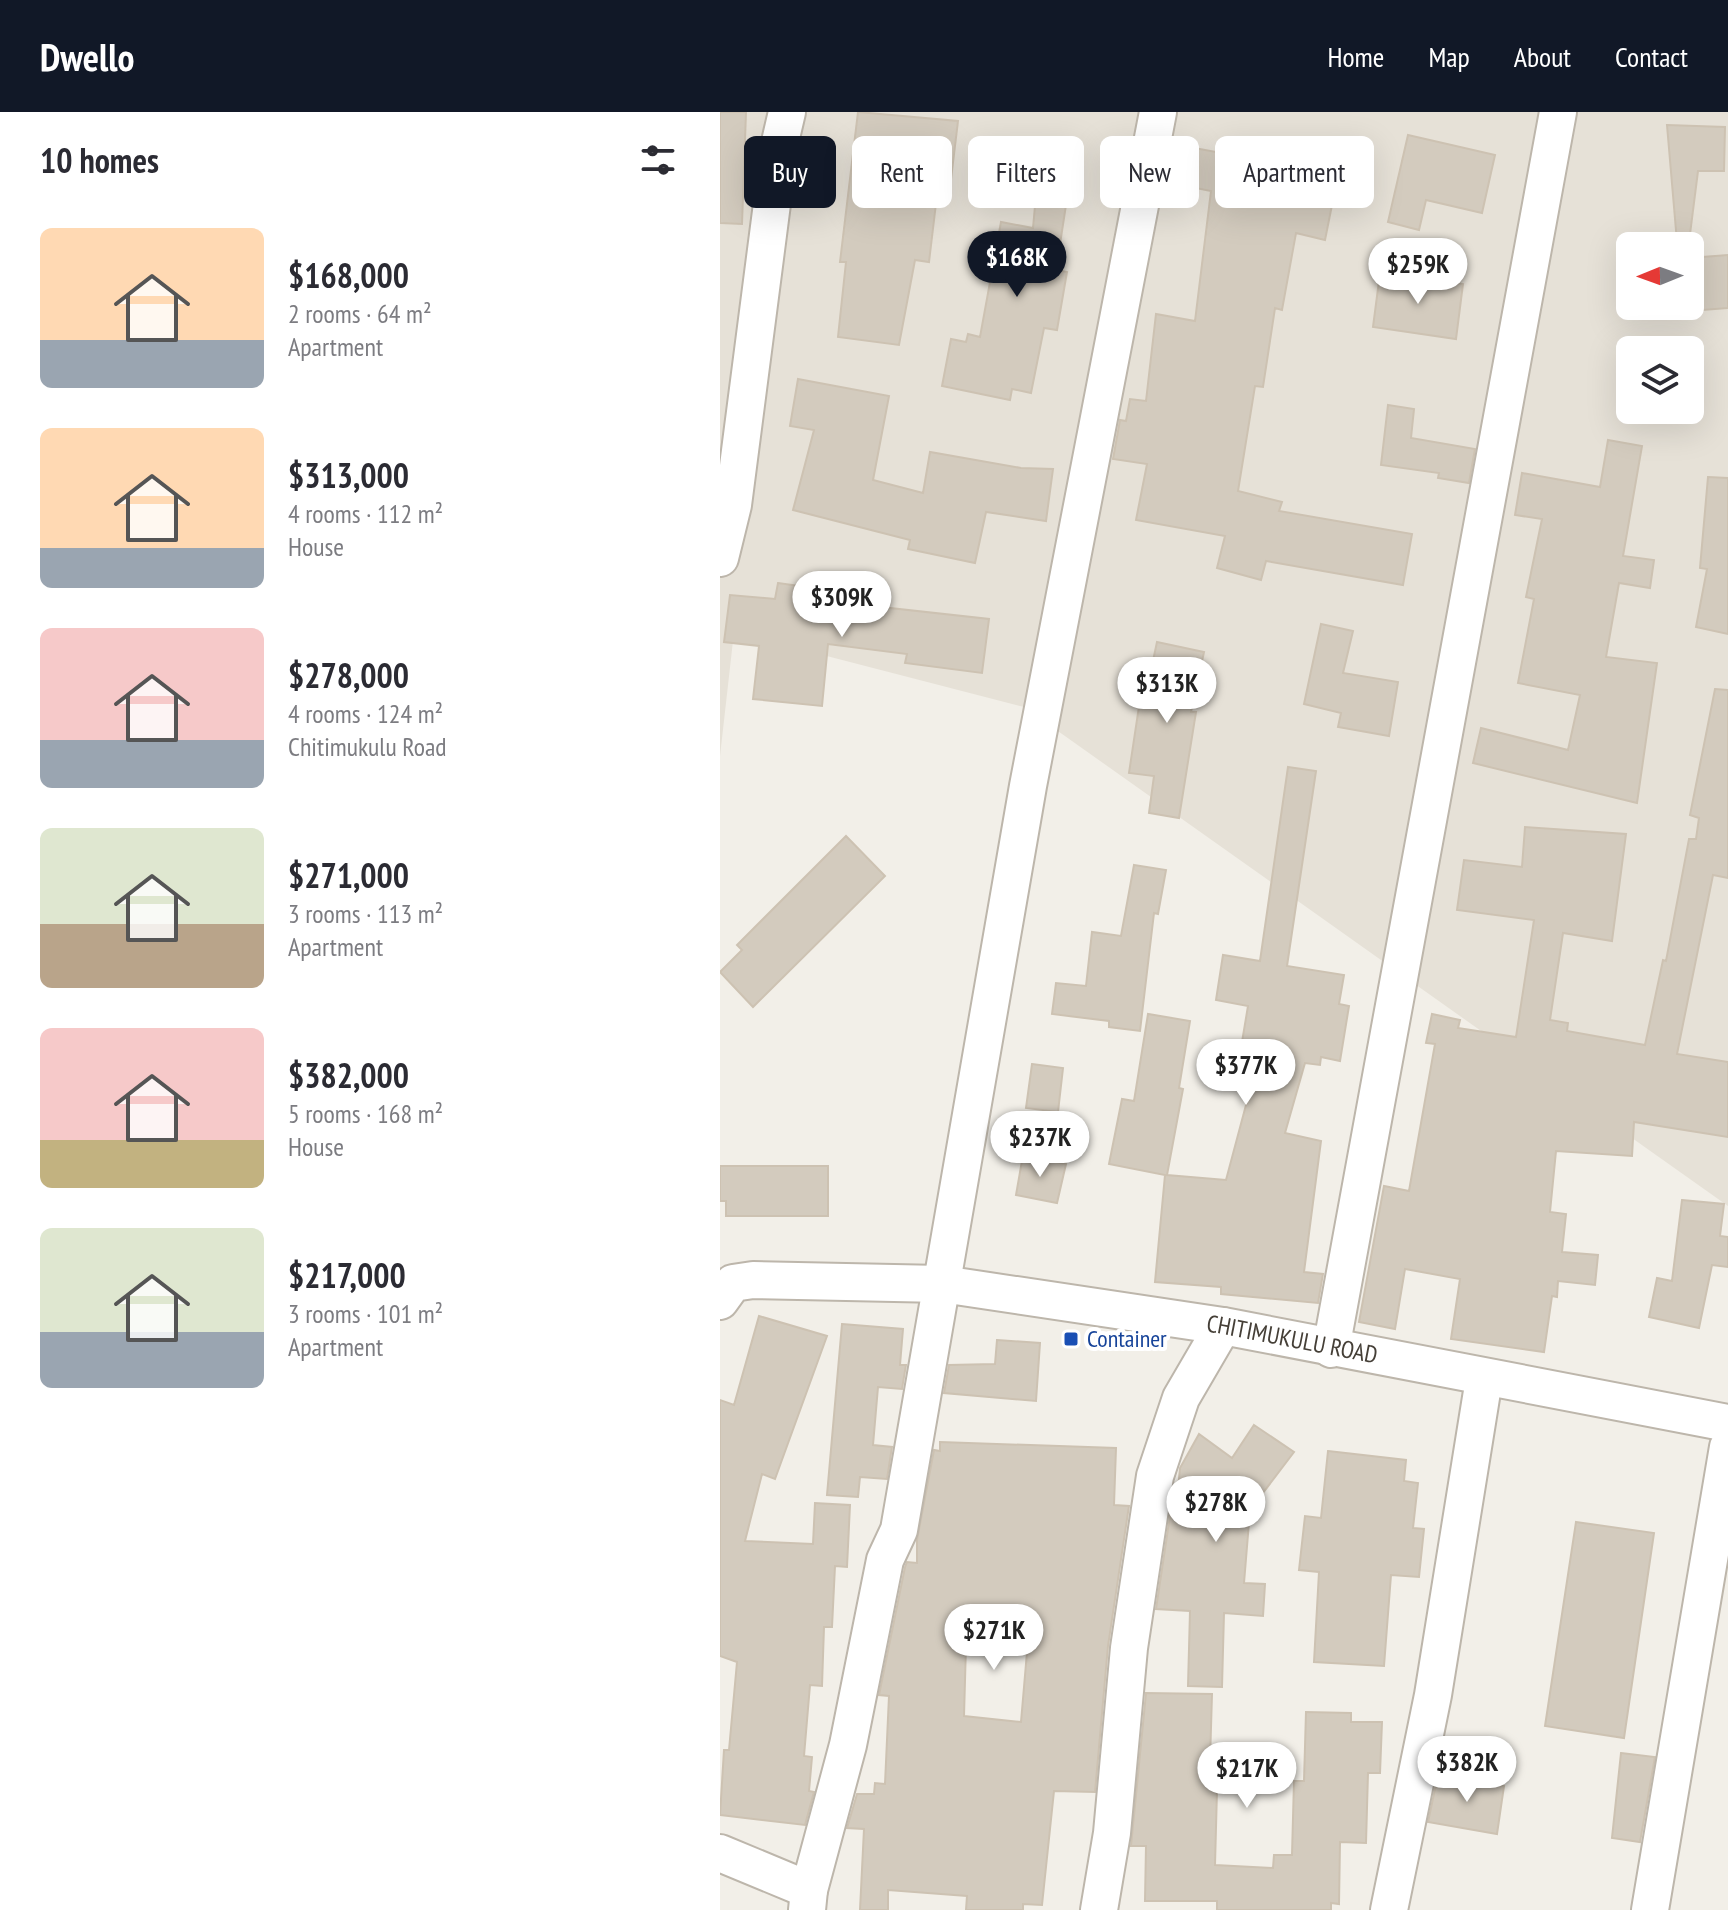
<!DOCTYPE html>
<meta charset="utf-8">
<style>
:root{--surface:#fff;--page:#f7f7f7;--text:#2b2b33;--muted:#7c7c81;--accent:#111827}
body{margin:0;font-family:"PT Sans Narrow",sans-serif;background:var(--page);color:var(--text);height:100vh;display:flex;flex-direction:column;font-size:30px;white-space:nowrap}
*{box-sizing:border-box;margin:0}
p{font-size:26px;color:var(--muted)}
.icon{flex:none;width:44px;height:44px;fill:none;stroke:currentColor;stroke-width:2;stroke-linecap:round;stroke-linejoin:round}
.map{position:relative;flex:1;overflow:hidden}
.drawer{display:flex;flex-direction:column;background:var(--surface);width:720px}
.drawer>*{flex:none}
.banner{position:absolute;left:24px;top:24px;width:760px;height:72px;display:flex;gap:16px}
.needle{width:52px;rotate:269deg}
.fabs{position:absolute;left:896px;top:120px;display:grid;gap:16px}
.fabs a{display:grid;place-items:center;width:88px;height:88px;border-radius:12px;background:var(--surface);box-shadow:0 8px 32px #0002;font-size:40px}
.price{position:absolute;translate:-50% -68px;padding:0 18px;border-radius:28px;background:#fff;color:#222;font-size:26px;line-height:52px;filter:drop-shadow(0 2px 4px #0008)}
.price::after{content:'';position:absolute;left:50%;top:48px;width:24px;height:18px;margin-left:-12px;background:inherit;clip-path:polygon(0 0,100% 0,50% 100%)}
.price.active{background:var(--accent);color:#fff}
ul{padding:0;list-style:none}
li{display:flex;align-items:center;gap:24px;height:200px;padding:0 40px}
li span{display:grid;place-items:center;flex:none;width:224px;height:160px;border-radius:12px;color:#555}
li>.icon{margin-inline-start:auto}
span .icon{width:96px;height:96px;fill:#fffc;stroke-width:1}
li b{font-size:34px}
h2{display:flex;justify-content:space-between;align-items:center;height:96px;padding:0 40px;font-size:34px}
.chip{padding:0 28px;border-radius:12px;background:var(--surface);box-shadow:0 8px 32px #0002;font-size:28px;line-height:72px}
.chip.active{background:var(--accent);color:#fff}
header{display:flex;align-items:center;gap:48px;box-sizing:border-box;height:112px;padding:0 40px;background:var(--accent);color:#fff}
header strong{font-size:38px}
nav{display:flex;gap:44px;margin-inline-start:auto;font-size:28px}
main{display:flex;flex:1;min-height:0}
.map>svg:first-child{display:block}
.residential{fill:#e6e1d7;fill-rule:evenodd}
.building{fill:#d3cbbe;stroke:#cdc2b2;stroke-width:2;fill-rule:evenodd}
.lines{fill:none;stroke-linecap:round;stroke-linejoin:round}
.minor-casing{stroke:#bdb6ab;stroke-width:40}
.minor{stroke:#fff;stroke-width:36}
.transit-dot{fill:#1a4fb4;stroke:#fff;stroke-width:3}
.labels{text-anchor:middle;stroke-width:8;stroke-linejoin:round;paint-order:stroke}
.transit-label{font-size:24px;fill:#164399;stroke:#fff;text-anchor:start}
.street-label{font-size:24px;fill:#453f37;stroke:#fff}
</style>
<header>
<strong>Dwello</strong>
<nav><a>Home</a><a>Map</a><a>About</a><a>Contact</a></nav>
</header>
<main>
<section class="drawer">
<h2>10 homes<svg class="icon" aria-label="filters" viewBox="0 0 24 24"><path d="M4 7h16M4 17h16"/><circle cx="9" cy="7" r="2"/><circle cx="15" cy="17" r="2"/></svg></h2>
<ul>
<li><span style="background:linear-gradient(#ffd9b3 70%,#9aa5b1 0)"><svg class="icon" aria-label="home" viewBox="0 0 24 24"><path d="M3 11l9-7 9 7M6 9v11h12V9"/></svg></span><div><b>$168,000</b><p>2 rooms · 64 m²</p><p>Apartment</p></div></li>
<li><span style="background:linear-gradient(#ffd9b3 75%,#9aa5b1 0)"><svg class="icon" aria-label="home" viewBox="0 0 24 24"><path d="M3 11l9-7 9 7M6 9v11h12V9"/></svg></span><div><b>$313,000</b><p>4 rooms · 112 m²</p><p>House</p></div></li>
<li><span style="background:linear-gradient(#f6c9c9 70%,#9aa5b1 0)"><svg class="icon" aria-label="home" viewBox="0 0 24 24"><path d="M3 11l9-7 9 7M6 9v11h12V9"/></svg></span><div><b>$278,000</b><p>4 rooms · 124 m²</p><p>Chitimukulu Road</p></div></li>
<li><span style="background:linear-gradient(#dfe7d0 60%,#b9a48a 0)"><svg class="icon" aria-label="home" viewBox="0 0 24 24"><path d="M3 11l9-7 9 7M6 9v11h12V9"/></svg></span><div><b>$271,000</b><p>3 rooms · 113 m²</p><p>Apartment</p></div></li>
<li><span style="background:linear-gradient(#f6c9c9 70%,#c2b280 0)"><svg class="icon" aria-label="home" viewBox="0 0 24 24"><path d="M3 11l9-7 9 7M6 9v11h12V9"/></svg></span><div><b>$382,000</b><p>5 rooms · 168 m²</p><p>House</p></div></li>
<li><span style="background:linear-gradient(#dfe7d0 65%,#9aa5b1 0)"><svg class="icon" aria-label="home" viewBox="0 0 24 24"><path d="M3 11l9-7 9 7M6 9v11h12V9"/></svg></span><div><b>$217,000</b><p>3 rooms · 101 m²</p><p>Apartment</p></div></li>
</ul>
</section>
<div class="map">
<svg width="1008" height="1798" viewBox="0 0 1008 1798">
<rect width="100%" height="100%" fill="#f2efe8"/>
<path class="residential" d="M0,0H1008V1094L304,595L14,520L0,644ZM910,134H970V194H910ZM910,238H970V298H910Z"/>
<path class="building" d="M0,0H26L22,112L0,111Z
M138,0L238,9L229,84L217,83L209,150L195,148L179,233L118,225L126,150H120Z
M947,13L1005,15L1004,59H978L969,130H957Z
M688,23L775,43L762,101L706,88L699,118L668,110Z
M453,32L618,63L605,128L576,121L562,198L555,196L543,275L535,274L518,379L562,390L559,399L692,422L683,473L546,449L541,468L497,456L505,424L416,408L427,352L393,347L400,308L406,309L410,287L426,289L436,202L475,209L491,79L446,70Z
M319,50L352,54L336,158L347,160L337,218L324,216L311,281L292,277L290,288L222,274L231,227L246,230L248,222L260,225L281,110L313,116Z
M1008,143V196L970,199V146Z
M660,161L743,172L736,227L653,215Z
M78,267L169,284L153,368L203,381L210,340L301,356L333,357L326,409L266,400L255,451L188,437L190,428L73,398L94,318L70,314Z
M668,293L694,297L691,326L755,337L749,371L718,366L719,361L661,353Z
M888,328L922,334L903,444L934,448L930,476L899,471L886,545L937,551L917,691L753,651L761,616L848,638L860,583L798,571L814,487L806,485L822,407L795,403L802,361L880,375Z
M988,365L1008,366V522L976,515L987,457L980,456Z
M58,471L108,478L107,489L269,507L262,561L185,551L187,542L108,532L102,594L33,587L39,534L4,530L10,483L55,487Z
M601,512L633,519L623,561L678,570L669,624L618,615L621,601L584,592Z
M437,530L484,540L471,600H476L459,706L429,701L434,664L409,661L424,561L430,563Z
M995,577L1008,578V766L993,763L957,942L1008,950V1025L914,1010L912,1044L836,1039L830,1100L846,1102L842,1140L878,1143L875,1173L838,1169L837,1185L832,1184L824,1240L731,1227L740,1167L685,1157L675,1217L639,1210L664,1074L689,1079L715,932L706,931L712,902L740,908L738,916L796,925L814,808L737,798L744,748L802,755L805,715L906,722L892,829L843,821L830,908L848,911L847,919L925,933L943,848L946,849L969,727H976L979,706L970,703Z
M568,655L596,659L567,854L624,863L619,892L629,894L620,949L601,945L600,953L585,951L565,1021L601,1029L584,1160L603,1162L598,1191L501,1182V1175L435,1170L445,1063L389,1052L402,987L414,989L428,902L470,909L459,976L463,977L447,1063L506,1068L534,963L517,960L528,894L496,888L503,843L540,849Z
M126,724L165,764L33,895L0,860L22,838L17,833Z
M414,753L446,758L438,802L434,801L420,919L389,915V909L332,902L336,871L366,874L372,820L401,824Z
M312,952L343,956L338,1000L306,996Z
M303,1043L346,1052L337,1091L296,1083Z
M0,1054H108V1104H6V1089H0Z
M962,1088L1004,1092L1000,1124L1008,1125V1155L992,1153L979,1216L929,1205L937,1166L952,1169Z
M39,1204L107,1224L55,1367L42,1362L25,1429L93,1432L95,1391L130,1393L127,1455L115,1454L112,1515H104L102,1574L90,1573L84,1644L92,1645L89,1679L94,1680L85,1713L0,1703L4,1638H9L17,1550L0,1544V1288L14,1293Z
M122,1212L183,1217L180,1253H186L182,1277L158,1275L153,1333L172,1335L167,1367L140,1365L138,1385L107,1383Z
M277,1228L320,1231L316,1289L224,1281L229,1253L275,1252Z
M534,1313L574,1340L530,1398L524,1471L545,1472L543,1504L504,1501L502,1575L468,1574L470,1499L436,1497L451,1397H456L460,1356L479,1322L512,1346Z
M220,1330L396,1336L394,1393L409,1394L388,1534L375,1680L334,1679L322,1793L303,1792V1798H246L247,1784L168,1778V1798H140L144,1717L127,1716L137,1682H154L155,1671L165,1672L169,1584L159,1583L185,1455L187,1450L197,1451V1428L214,1338L220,1339ZM246,1533L307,1540L301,1610L244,1604Z
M608,1339L686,1348L684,1369L698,1371L693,1416L704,1417L699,1465L671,1463L664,1554L594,1550L599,1460L579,1458L585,1404L601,1406Z
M856,1410L934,1421L904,1626L825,1614Z
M426,1581L492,1582L490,1649L518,1651L516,1680L497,1678L495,1753L553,1756L554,1743H572L574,1669H584L586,1600L631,1601V1610H662L660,1661H648L646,1731L620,1730L619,1792L611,1791V1798H497V1789H425L426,1734H411Z
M901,1641L935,1645L920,1730L892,1726Z
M718,1663L784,1674L777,1722L708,1710Z"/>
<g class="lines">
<g class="minor-casing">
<g id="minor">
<path d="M0,446L13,393L60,30L67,0"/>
<path id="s1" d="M0,1189L13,1171L33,1168L222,1172L503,1214L1008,1311"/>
<path d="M611,1237L838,0"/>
<path d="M0,1741L89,1778"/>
<path d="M87,1798L89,1778L128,1633L165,1448L179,1418L308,674L438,0"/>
<path d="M379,1798L392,1721L409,1536L435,1364L461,1286L503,1214"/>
<path d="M669,1798L713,1583L764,1267"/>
<path d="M930,1798L1008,1335"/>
</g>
</g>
<use href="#minor" class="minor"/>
</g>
<rect class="transit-dot" x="343" y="1219" width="16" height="16" rx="4"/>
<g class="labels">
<g class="transit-label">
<text x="367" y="1235">Container</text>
</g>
<g class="street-label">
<text dy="8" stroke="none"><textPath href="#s1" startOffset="586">CHITIMUKULU ROAD</textPath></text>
</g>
</g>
</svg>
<div class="fabs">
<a><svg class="needle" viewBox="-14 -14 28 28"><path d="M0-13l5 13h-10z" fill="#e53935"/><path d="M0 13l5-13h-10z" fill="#7c7c81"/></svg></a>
<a><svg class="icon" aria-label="layers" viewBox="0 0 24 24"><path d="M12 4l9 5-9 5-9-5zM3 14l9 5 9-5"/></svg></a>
</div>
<b class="price active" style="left:297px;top:187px">$168K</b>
<b class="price" style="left:698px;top:194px">$259K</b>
<b class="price" style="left:122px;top:527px">$309K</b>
<b class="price" style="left:447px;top:613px">$313K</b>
<b class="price" style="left:526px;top:995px">$377K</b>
<b class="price" style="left:320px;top:1067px">$237K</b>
<b class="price" style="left:496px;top:1432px">$278K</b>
<b class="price" style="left:274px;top:1560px">$271K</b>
<b class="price" style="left:747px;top:1692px">$382K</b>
<b class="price" style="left:527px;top:1698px">$217K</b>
<div class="banner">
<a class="chip active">Buy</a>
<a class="chip">Rent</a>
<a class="chip">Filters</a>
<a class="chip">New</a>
<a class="chip">Apartment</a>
</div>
</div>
</main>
